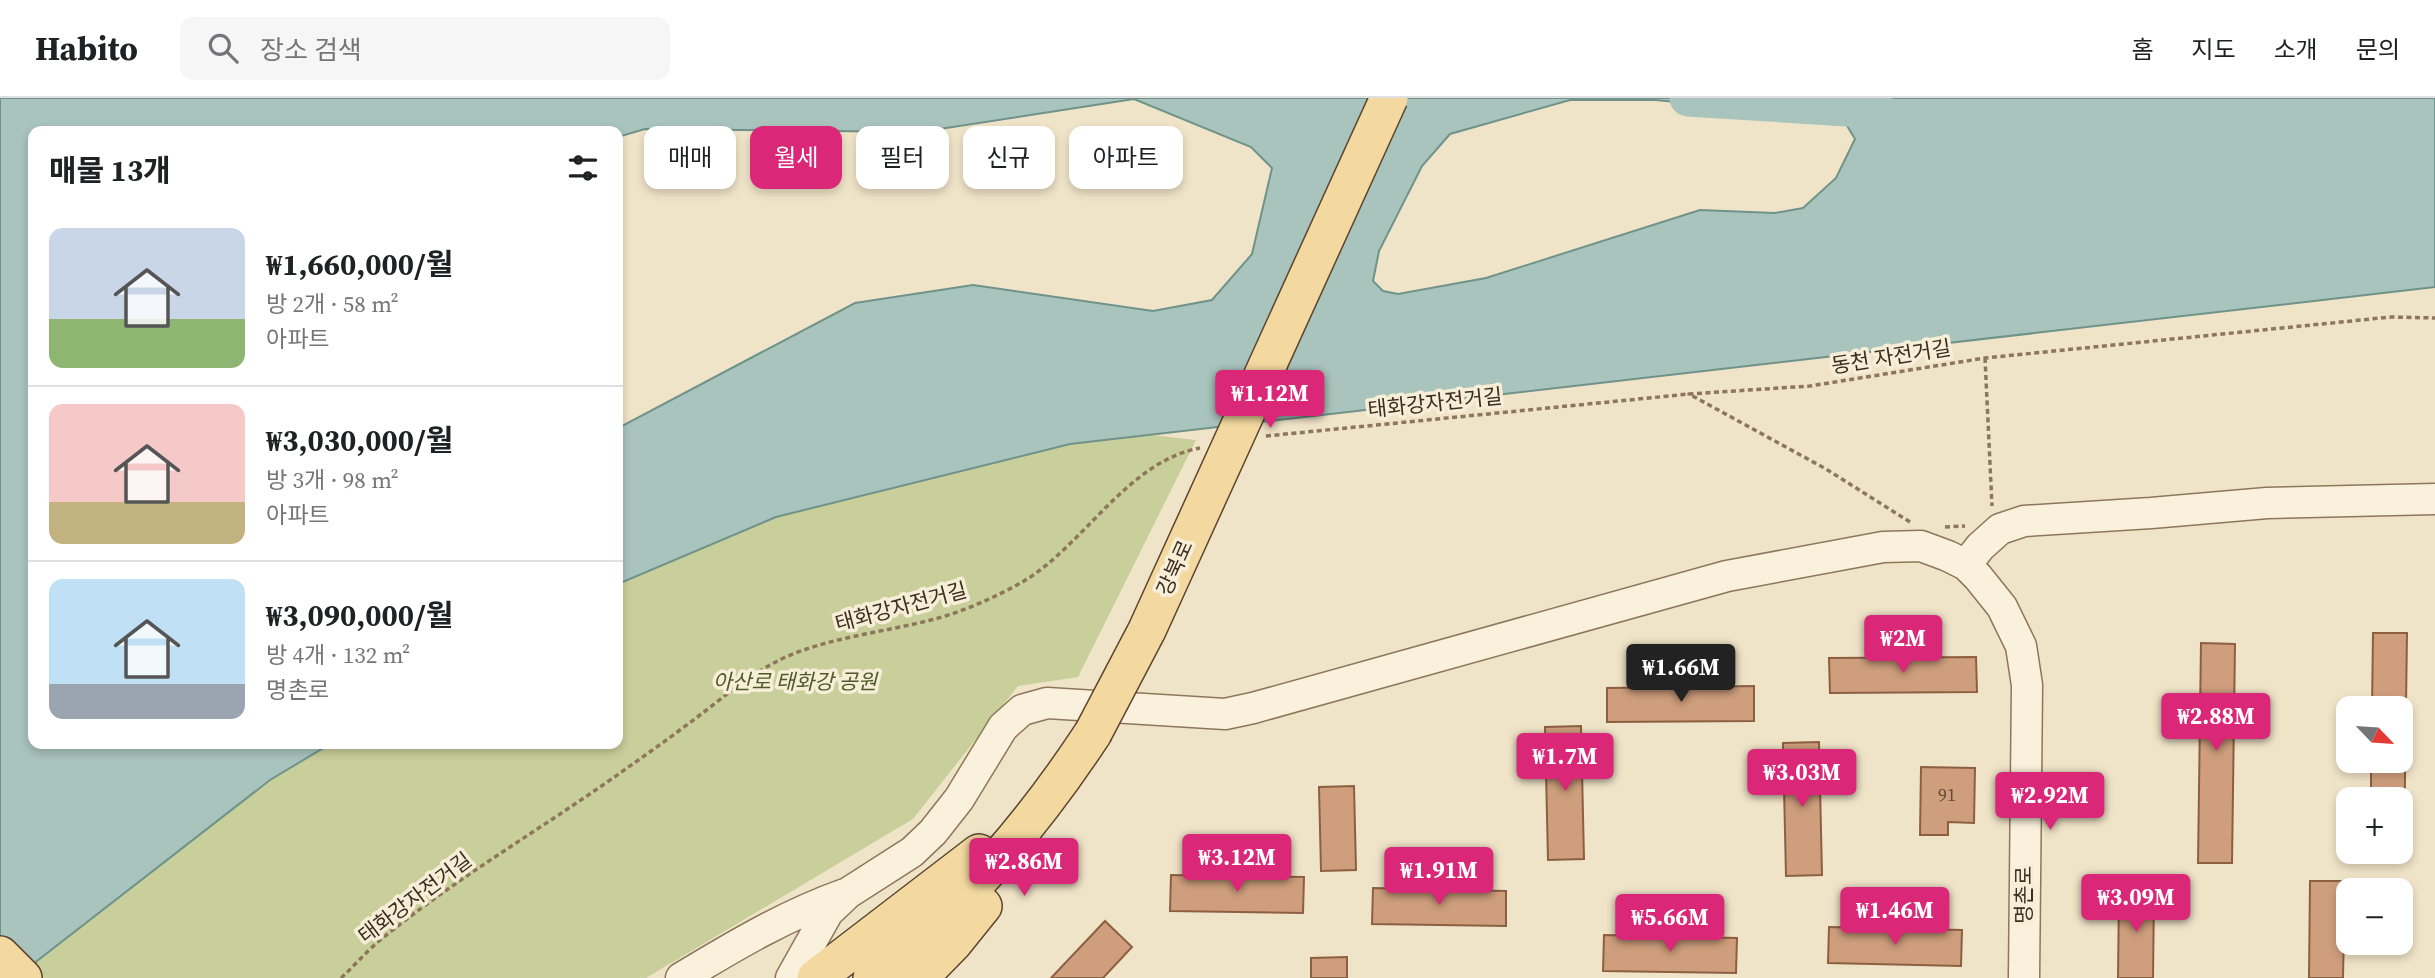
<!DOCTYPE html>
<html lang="ko">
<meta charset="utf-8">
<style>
:root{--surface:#fff;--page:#f6f6f6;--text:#202124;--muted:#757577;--line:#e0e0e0;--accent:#db2777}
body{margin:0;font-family:"Source Serif 4","Noto Sans KR",serif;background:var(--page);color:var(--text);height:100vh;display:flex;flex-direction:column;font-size:26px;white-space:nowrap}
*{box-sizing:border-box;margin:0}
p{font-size:23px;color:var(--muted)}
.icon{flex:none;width:38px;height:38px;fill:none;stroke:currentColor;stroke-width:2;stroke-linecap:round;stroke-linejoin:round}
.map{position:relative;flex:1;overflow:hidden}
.side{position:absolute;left:28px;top:28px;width:595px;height:623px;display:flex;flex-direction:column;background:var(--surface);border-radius:14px;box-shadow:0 4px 10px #0003}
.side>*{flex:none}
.top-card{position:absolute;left:644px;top:28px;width:665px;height:63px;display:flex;gap:14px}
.needle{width:46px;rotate:115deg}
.buttons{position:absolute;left:2336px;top:598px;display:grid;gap:14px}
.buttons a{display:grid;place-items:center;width:77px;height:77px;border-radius:14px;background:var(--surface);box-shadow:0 4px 10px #0003;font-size:35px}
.price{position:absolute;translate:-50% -60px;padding:0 16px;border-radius:7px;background:var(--accent);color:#fff;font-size:23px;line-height:46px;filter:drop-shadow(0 2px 4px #0008)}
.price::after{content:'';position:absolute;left:50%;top:42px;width:21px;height:16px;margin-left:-10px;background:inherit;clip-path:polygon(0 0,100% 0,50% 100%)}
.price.on{background:#222;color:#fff}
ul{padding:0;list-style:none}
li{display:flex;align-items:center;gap:21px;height:175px;padding:0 21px}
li+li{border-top:2px solid var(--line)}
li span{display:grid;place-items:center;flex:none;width:196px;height:140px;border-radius:14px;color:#555}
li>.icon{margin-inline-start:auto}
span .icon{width:84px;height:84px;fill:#fffc;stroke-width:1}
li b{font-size:30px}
h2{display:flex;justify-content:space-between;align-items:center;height:84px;padding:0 21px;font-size:30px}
.tag{padding:0 24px;border-radius:14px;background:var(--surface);box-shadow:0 4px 10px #0003;font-size:24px;line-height:63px}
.tag.on{background:var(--accent);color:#fff}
header{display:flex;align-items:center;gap:42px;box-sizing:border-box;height:98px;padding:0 35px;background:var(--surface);border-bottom:2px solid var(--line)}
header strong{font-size:33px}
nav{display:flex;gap:38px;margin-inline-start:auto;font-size:24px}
.search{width:490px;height:63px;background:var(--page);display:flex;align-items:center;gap:18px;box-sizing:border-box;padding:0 24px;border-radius:14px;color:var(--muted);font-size:26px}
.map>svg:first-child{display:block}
.park{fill:#c9cf9b}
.water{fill:#a9c4bc;stroke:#6f938a;stroke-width:2}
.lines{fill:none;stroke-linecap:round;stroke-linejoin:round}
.river{stroke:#a9c4bc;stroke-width:37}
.building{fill:#cf9f7d;stroke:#8d5f41;stroke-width:2}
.minor-casing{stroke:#8d765c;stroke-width:33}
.major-casing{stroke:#5b4430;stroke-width:40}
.path{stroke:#8d765c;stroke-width:3.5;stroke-dasharray:5 3.5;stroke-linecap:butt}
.minor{stroke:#faf1dc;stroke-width:30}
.major{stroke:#f3d9a0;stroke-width:37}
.major-bridge-casing{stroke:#5b4430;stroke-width:40;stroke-linecap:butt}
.major-bridge{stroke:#f3d9a0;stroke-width:37}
.labels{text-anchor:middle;stroke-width:7;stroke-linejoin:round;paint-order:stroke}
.number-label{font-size:18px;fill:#624a37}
.street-label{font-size:21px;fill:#3d2e20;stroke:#f7eed8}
.park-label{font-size:21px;font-style:italic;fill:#4d5a26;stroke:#f7eed8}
</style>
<header>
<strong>Habito</strong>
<div class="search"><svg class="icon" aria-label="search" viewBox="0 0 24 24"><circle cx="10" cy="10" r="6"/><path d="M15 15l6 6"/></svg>장소 검색</div>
<nav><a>홈</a><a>지도</a><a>소개</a><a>문의</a></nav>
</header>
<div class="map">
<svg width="2435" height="880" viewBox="0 0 2435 880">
<rect width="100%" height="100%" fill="#f0e4c8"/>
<path class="park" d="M1074,328L1196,342L1078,579L1018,588L913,721L646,880H0L296,646H618V469L740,415Z"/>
<path class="water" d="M0,0H1711L1698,6L1655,2H1570L1450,36L1422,68L1379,153L1373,183L1383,193L1398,196L1486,180L1700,112L1775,115L1803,110L1836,80L1855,41L1840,16L1814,0H2435V189L1070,346L776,419L618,486V330L855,205L973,187L1153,213L1212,202L1252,156L1272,70L1251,49L1134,1L920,34L645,31L618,39V33H33V646H330L270,682L15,880H0Z"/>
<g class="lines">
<path class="river" d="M1688,0L1878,12"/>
</g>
<path class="building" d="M2373,535H2407L2404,754H2395H2401V702H2371V663H2401V611H2372Z
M2201,545L2235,546L2232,765H2198Z
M1976,559L1977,594L1830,595L1829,560Z
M1754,588V623L1607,624V590Z
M1581,628L1584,761L1548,762L1545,629Z
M1819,644L1822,777L1786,778L1783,645Z
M1921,669L1975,670L1974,725L1948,724V737H1920Z
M1354,688L1356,772L1321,773L1319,689Z
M1171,777L1304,779L1303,815L1170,813Z
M2310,783H2345L2343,880H2309Z
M1373,790L1506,793V828L1372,826Z
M2119,793H2154L2153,880H2118Z
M1105,823L1132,849L1103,880H1051Z
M1829,829L1962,832L1961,868L1828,865Z
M1604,837L1737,840L1736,875L1603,873Z
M1347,859V880H1311V860Z"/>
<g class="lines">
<g class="minor-casing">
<path id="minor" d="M1966,467L1980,449L2000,431L2024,423L2151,415L2267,405L2435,401
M681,880C734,848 786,817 845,796
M791,880L828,814L848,795L912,754L933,734L959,701L1003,629L1022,612L1047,605L1225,616L1253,610L1727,478L1883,449L1921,448L1948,458L1966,467L1978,479L2002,509L2021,548L2027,587L2024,880"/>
</g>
<g class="major-casing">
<path id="major" d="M0,857L23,880
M816,880L979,755
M872,880C960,812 1032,728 1093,635
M919,880L954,844L983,808"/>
</g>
<path class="path" d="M1985,260L1992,408
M1266,338L1689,296
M1910,424L1826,371L1689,296L1810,288L1985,260L2391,219L2435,220
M1945,429L1965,428
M341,880C354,868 366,854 379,843C457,779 545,729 627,670C653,652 679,633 704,614C731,593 756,572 788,558C833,539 884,534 931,522C963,514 996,499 1024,483C1084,447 1128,363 1200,350"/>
<use href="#minor" class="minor"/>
<use href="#major" class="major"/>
<g class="major-bridge-casing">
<path id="major-bridge" d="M1093,635L1147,532L1389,0"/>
</g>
<use href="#major-bridge" class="major-bridge"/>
</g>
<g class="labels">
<g class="number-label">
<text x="1947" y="703">91</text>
</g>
<g class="street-label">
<text transform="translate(1891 259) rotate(-9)" y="7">동천 자전거길</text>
<text transform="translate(1435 305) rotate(-6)" y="7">태화강자전거길</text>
<text transform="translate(1175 470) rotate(-66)" y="7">강북로</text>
<text transform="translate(901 509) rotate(-15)" y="7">태화강자전거길</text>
<text transform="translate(2024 797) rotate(-90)" y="7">명촌로</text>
<text transform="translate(415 800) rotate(-37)" y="7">태화강자전거길</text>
</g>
<g class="park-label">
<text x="795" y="591">아산로 태화강 공원</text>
</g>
</g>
</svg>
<div class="buttons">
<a><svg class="needle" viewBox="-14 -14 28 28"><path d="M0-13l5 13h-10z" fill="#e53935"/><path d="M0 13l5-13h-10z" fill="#757577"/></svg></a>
<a>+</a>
<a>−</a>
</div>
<b class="price" style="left:1270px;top:332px">₩1.12M</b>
<b class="price" style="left:1903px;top:577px">₩2M</b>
<b class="price on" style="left:1681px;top:606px">₩1.66M</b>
<b class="price" style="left:2216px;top:655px">₩2.88M</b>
<b class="price" style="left:1565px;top:695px">₩1.7M</b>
<b class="price" style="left:1802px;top:711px">₩3.03M</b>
<b class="price" style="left:2050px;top:734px">₩2.92M</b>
<b class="price" style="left:1237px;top:796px">₩3.12M</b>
<b class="price" style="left:1024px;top:800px">₩2.86M</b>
<b class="price" style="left:1439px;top:809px">₩1.91M</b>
<b class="price" style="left:2136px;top:836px">₩3.09M</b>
<b class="price" style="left:1895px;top:849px">₩1.46M</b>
<b class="price" style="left:1670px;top:856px">₩5.66M</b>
<div class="top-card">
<a class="tag">매매</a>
<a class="tag on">월세</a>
<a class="tag">필터</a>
<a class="tag">신규</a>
<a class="tag">아파트</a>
</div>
<section class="side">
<h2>매물 13개<svg class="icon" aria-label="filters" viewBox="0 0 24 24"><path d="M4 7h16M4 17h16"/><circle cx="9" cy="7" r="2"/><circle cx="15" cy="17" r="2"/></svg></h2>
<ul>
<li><span style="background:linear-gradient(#c9d6e8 65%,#8fb573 0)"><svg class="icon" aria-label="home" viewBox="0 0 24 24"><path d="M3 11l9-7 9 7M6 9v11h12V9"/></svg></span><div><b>₩1,660,000/월</b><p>방 2개 · 58 m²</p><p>아파트</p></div></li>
<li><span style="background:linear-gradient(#f6c9c9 70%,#c2b280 0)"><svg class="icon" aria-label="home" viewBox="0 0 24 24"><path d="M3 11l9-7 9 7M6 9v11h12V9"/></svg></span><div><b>₩3,030,000/월</b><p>방 3개 · 98 m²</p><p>아파트</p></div></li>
<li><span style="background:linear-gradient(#bfe0f5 75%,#9aa5b1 0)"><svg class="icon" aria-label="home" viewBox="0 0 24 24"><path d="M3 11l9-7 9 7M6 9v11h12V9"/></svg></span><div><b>₩3,090,000/월</b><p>방 4개 · 132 m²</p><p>명촌로</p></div></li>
</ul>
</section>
</div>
